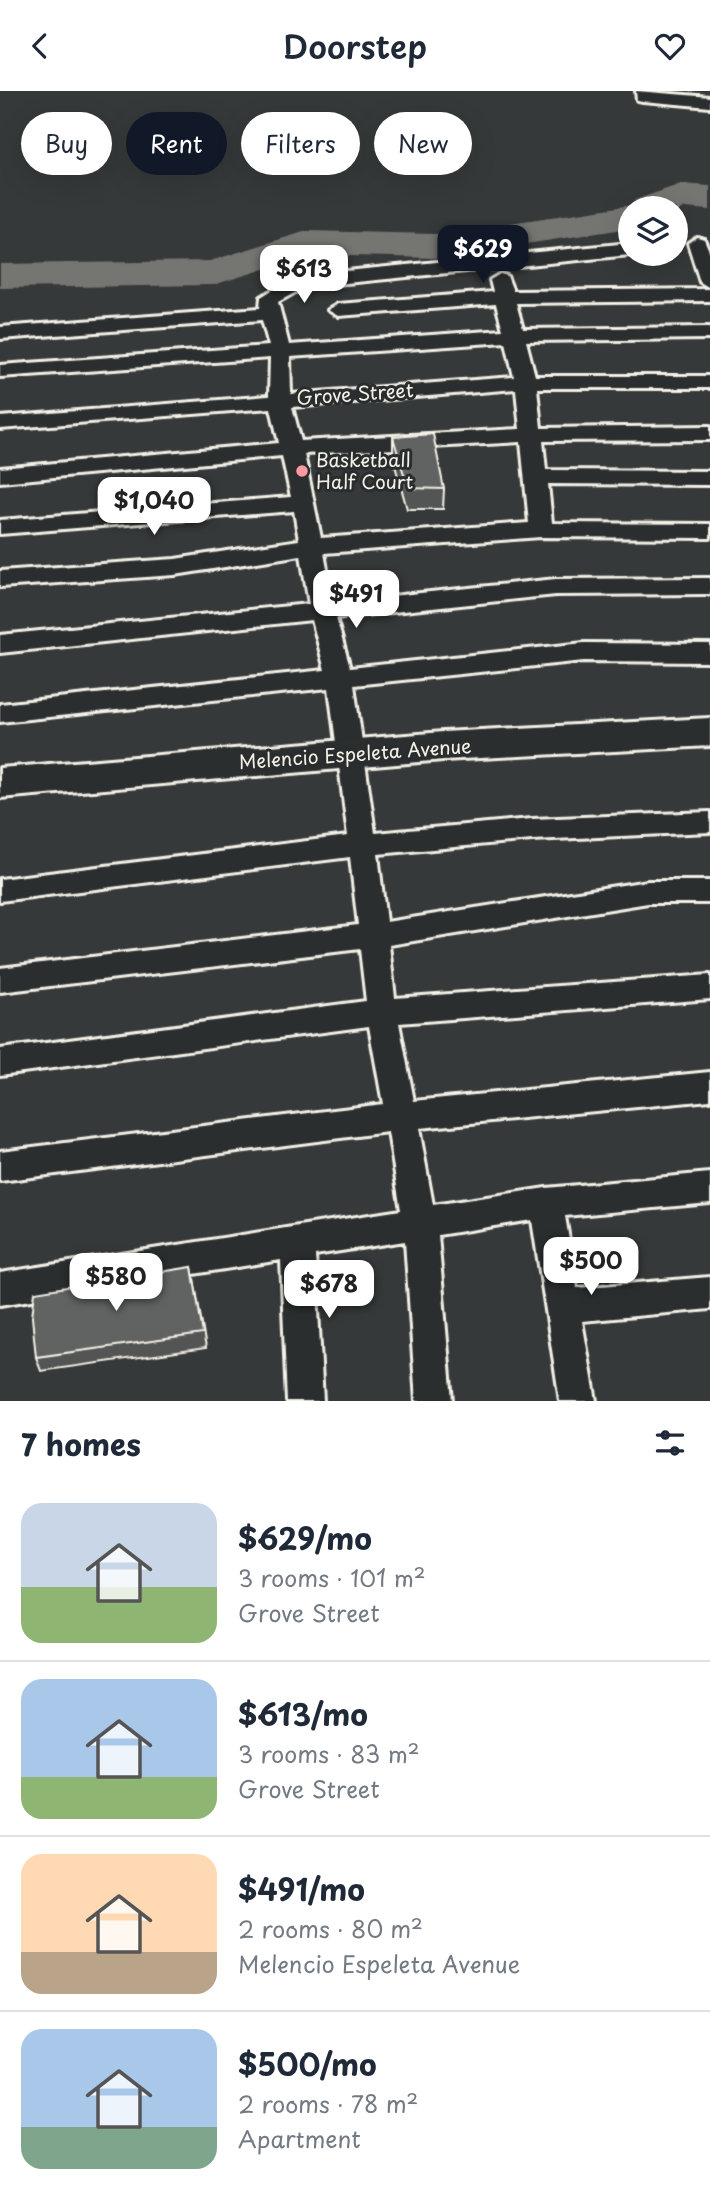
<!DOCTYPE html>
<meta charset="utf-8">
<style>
:root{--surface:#fff;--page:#f6f6f7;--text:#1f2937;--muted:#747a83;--line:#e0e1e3;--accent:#111827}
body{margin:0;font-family:"Playpen Sans",sans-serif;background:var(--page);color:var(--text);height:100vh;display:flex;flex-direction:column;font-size:26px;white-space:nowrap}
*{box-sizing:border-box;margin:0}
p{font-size:23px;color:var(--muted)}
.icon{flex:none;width:38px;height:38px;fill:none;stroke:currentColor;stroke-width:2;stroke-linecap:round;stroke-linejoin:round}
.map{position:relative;height:1310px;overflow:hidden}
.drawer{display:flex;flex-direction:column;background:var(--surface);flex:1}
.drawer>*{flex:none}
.top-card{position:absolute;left:21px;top:21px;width:668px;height:63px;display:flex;gap:14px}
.controls{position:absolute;left:618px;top:105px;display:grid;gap:14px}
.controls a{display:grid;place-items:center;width:70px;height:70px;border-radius:50%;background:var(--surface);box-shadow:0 7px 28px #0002;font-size:35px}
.price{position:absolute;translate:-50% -60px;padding:0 16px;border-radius:14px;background:#fff;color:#222;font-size:23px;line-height:46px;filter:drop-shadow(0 2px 4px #0008)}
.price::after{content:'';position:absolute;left:50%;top:42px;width:21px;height:16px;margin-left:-10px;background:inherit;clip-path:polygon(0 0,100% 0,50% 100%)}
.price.current{background:var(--accent);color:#fff}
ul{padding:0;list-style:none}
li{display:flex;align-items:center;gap:21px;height:175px;padding:0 21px}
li+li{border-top:2px solid var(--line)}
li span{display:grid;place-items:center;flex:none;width:196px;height:140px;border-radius:21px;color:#555}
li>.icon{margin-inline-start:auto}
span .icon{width:84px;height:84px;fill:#fffc;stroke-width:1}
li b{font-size:30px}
h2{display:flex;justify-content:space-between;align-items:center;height:84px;padding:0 21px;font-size:30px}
.chip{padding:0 24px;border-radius:32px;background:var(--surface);box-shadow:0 7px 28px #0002;font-size:24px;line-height:63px}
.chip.current{background:var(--accent);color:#fff}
header{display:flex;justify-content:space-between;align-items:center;height:91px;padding:0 21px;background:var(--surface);font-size:32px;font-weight:600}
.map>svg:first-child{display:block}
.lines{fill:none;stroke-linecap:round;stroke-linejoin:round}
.river{fill:#757572;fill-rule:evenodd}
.street-casing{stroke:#f4f1e8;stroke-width:6}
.secondary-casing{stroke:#f4f1e8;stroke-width:6}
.street{fill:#2a2d2e;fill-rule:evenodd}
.secondary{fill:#2a2d2e;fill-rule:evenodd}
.wall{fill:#535554;stroke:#f4f1e8;stroke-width:2}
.building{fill:#616362;stroke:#f4f1e8;stroke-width:2}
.poi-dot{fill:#ff9aa2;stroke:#2a2d2e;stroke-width:2.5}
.labels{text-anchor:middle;stroke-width:6;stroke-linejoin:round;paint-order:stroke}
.street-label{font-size:19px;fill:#f4f1e8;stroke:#2a2d2e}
.poi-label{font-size:19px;fill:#f4f1e8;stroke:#2a2d2e;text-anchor:start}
</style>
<header><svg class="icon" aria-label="back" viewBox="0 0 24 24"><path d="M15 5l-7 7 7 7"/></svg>Doorstep<svg class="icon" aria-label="heart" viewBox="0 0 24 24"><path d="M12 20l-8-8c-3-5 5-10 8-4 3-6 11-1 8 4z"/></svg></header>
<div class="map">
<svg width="710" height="1310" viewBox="0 0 710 1310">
<rect width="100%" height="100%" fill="#363939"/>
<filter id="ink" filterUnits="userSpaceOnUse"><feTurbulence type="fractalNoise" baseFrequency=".0143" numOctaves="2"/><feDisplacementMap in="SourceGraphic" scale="14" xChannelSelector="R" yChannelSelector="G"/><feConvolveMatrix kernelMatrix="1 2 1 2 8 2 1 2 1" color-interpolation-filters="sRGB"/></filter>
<g filter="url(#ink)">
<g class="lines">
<path class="river" d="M681,93L710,95V119L685,117L676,121V117H630V137L435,167L310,164L213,194L0,197V173L210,170L307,140L435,143L632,114L635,109Z"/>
<g class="street-casing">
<path id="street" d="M636,0L710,6V16L643,10L637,9Z
M697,146L704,148L710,162V197L700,191L688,152Z
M630,152V163H634L630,164L316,195L296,201L278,211L289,254L503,239L496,213L338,225L328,219L338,213L493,201L490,189L500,183L507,185L513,200L710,198V210L516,212L523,238L710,236V248L526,250L535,285H710V297H537L541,337L710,335V349L543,350L546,379L710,380V394L548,393L552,432L710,433V447L541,446L324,462L333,511L556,488L710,487V503L556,504L336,527L350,577L584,552L710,553V571L584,570L354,594L375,742L532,728L710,721V741L532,749L378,763L386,831L648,790H710V812H648L389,854L395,907L710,884V908L399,932L414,1010L710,981V1009L419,1037L433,1114L546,1097L710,1082V1112L565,1125L577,1197L710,1186V1218L582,1230L596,1310H560L532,1129L438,1144L452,1310H416L405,1150L315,1164L323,1310H287L281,1169L0,1214V1182L401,1119L388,1041L0,1090V1060L383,1013L369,935L0,984V958L366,910L360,858L0,901V877L358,834L350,766L0,810V788L348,745L329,597L0,631V613L325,579L312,529L0,562V544L309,513L301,464L175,484L0,496V480L175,468L299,449L294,420L0,443V429L291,406L282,365L0,391V377L279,352L271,317L0,338V326L269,305L270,267L0,286V274L269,255L262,229L0,248V236L260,217L261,206L282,193L316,183ZM506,251L514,286L291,303L290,266ZM516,298L520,338L301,350L292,316ZM521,351L529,432L321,447L304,363Z"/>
</g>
<g class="secondary-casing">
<path id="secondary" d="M710,627V655L443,669L0,707V677L443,641Z"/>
</g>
<use href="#street" class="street"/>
<use href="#secondary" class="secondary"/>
</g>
<path class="wall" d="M393,346L444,398L443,418H407L393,367Z
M192,1176L206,1257L41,1280L36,1266Z"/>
<path class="building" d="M433,343L444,398L408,397L393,346Z
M192,1176L203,1243L36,1266L32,1226L35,1201Z"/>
</g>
<circle class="poi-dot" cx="302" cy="380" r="7"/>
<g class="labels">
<g class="street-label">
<text transform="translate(355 303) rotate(-4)" y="7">Grove Street</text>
<text transform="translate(355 663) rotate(-4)" y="7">Melencio Espeleta Avenue</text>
</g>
<g class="poi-label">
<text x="316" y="376">Basketball<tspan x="316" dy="22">Half Court</tspan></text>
</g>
</g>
</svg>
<div class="controls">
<a><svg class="icon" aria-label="layers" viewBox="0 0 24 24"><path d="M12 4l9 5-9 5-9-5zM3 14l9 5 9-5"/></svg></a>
</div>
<b class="price current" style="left:483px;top:194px">$629</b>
<b class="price" style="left:304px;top:214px">$613</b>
<b class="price" style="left:154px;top:446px">$1,040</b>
<b class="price" style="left:356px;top:539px">$491</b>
<b class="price" style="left:591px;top:1206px">$500</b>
<b class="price" style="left:116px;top:1222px">$580</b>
<b class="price" style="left:329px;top:1229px">$678</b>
<div class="top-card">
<a class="chip">Buy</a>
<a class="chip current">Rent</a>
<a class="chip">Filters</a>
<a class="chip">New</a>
</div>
</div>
<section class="drawer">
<h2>7 homes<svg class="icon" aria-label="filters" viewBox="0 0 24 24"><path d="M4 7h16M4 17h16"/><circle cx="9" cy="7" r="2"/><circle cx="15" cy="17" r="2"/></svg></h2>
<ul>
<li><span style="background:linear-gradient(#c9d6e8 60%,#8fb573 0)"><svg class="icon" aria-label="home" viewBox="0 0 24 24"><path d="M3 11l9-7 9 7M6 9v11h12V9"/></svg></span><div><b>$629/mo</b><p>3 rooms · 101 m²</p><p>Grove Street</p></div></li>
<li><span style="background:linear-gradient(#a9c7e8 70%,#8fb573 0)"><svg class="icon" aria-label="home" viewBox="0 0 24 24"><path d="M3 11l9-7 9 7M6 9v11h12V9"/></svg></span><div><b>$613/mo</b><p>3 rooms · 83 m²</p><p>Grove Street</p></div></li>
<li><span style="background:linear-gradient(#ffd9b3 70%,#b9a48a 0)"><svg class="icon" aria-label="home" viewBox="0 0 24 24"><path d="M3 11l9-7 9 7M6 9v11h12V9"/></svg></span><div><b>$491/mo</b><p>2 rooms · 80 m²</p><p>Melencio Espeleta Avenue</p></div></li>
<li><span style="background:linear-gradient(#a9c7e8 70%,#7fa58c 0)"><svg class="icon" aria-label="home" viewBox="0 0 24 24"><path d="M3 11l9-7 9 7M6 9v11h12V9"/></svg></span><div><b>$500/mo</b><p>2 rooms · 78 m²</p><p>Apartment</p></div></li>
</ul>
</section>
